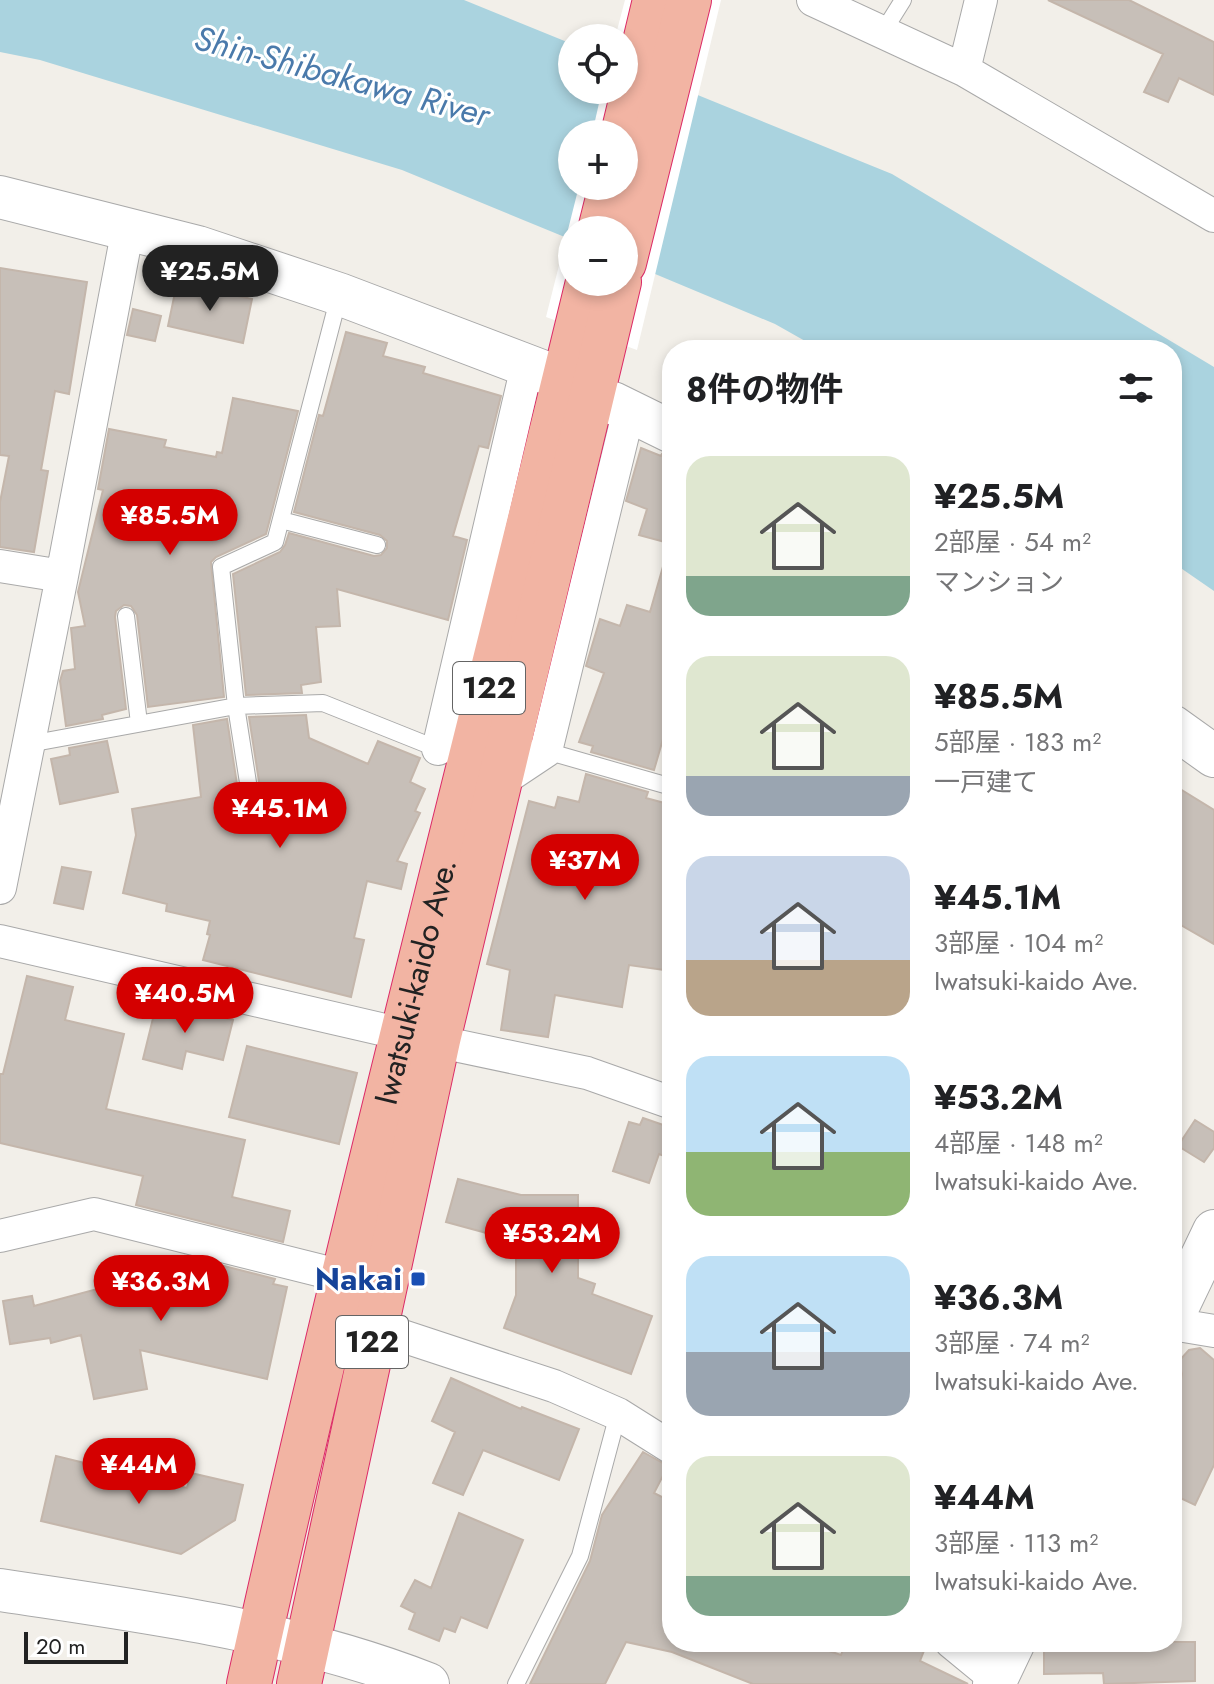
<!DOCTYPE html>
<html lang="ja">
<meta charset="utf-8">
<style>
:root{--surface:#fff;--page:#f6f6f6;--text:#202124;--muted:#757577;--accent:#d40000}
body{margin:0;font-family:Jost,"Noto Sans JP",sans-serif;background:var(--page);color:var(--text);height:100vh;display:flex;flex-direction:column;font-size:30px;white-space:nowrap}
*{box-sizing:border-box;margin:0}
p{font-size:26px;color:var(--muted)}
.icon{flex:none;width:44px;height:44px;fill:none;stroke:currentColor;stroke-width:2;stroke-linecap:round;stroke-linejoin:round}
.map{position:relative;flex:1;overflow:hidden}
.sheet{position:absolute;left:662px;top:340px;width:520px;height:1312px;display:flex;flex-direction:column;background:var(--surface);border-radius:32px;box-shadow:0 4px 12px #0003}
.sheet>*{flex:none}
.controls{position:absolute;left:558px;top:24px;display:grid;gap:16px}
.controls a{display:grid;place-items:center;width:80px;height:80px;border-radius:50%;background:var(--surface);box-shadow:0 4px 12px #0003;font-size:40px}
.scale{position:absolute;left:24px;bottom:20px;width:104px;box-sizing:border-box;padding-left:8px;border:4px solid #222;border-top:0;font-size:22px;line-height:28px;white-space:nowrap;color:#222;-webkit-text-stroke:6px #fff;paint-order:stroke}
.price{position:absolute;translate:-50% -68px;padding:0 18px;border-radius:28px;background:var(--accent);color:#fff;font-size:26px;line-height:52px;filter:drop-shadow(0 2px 4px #0008)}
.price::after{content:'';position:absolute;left:50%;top:48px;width:24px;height:18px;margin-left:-12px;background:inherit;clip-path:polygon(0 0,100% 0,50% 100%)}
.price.on{background:#222;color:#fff}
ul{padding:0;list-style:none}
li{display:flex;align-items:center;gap:24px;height:200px;padding:0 24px}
li span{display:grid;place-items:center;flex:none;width:224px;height:160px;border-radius:24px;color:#555}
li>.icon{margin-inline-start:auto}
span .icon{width:96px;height:96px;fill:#fffc;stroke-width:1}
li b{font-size:34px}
h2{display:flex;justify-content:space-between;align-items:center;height:96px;padding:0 24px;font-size:34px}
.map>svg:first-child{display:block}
.water{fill:#aad3df;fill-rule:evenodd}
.pier{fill:#fff;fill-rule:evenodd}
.building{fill:#c7bfb8;stroke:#c4b6ab;stroke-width:2}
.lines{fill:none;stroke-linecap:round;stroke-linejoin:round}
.service-casing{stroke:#a9a9a9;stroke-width:18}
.minor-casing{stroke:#a9a9a9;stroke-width:34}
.tertiary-casing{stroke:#a9a9a9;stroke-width:44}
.trunk-casing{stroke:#dc2a67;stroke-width:46}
.service{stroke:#fff;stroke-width:16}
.minor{stroke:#fff;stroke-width:32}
.tertiary{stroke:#fff;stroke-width:42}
.trunk{stroke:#f2b4a3;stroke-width:44}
.transit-dot{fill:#1a4fb4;stroke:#fff;stroke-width:3}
.labels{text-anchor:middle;stroke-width:6;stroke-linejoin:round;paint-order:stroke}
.shield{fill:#fff;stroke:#646464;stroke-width:2}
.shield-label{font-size:30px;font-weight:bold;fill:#222}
.street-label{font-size:32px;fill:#222;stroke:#fff}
.transit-label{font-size:32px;font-weight:bold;fill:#164399;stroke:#fff;text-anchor:end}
.water-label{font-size:34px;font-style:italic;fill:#4a7aab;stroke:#fff}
</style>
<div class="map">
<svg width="1214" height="1684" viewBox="0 0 1214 1684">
<rect width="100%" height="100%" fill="#f2efe9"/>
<path class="water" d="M0,0H464L572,44V90H624V65L892,174L1214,367V591L1172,562V350H821L775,324L624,261V230H572V240L402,170L40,60L0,52ZM572,134H624V186H572Z"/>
<path class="pier" d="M625,0H721L637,350L546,317L579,186H624V134H592L602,90H624V38H615ZM572,230H624V282H572Z"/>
<path class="building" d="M1048,0H1129L1214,42V95L1179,78L1168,102L1144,92L1163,54Z
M0,268L87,282L69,394L55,391L41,470L48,471L34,552L0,547V502L9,456L0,455Z
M177,283L252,299L243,343L168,326Z
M133,309L161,316L155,341L127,335Z
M346,332L387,343L383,356L425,367L423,373L501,396L488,448L479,446L453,536L467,540L448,620L337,589L340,626L316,627L321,682L301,685L302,693L246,695L233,574L280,552L285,545L289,533L374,556L381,555L387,548V541L380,535L294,512L319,415L323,416Z
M233,398L298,411L266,534L216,557L211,562L224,697L148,707L137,615L131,606L124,605L116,611L115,617L126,709L102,715L103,719L66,726L60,681L63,671L75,669L71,628L85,626L78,592L103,490L98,489L109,429L166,440L164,447L216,457L217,452L222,453Z
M641,448L661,456L662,454L672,456V544L639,535L647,509L626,501Z
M664,563L672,564V708L654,770L591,752L593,746L579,742L604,673L586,666L600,619L620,626L627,605L650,612Z
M306,715L309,738L368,764L378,741L420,758L410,782L425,789L415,811L420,813L397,861L407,864L401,889L367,881L354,938L364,940L351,997L203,960L210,935L207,934L210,921L166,911L167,904L123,893L136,835L132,809L201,797L193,725L227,719L238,791L241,796L250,800L256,797L260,788L249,717Z
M107,741L118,792L60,804L51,759L70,755L69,748Z
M586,774L648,792L646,798L672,805V971L629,965L622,1007L555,995L548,1037L501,1030L510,970L487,964L529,801L555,808L558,797L579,802Z
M1172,784L1214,810V944L1172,920Z
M62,867L91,872L83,909L54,903Z
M27,976L73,987L65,1020L124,1034L106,1109L245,1140L232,1197L290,1211L283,1242L136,1205L143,1176L0,1143V1074H3Z
M157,1002L233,1020L223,1060L186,1051L182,1069L143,1059Z
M247,1046L357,1073L339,1144L229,1117Z
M643,1118L672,1128V1159L659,1154L649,1183L613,1171L629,1122L640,1125Z
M1195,1120L1214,1132V1148L1204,1162L1178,1146Z
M458,1179L521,1195H578V1278L595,1284L592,1294L652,1316L631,1374L504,1328L516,1295V1241L446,1222Z
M185,1256L275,1279L273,1284L287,1287L267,1379L140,1350L147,1389L94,1399L81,1335L51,1343L50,1338L10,1344L3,1301L32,1296L34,1306L105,1287L109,1272L179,1287Z
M1200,1348L1214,1360V1465L1195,1505L1172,1494V1405L1179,1390L1182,1374L1179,1361L1189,1350Z
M451,1378L521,1409L522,1407L579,1429L559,1480L483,1450L463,1495L433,1483L455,1432L432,1421Z
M643,1452L668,1466L654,1493L672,1502V1642H802L841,1655L846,1642H909L925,1648L920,1661L968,1684H753L672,1652L626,1642L605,1684H530L590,1561L602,1515Z
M56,1456L187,1488L191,1473L243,1485L235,1520L181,1554L41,1521Z
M459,1513L523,1540L487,1628L461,1617L455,1632L444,1628L439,1641L409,1629L415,1613L401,1606L415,1580L431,1588Z
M1044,1642H1195V1681L1104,1684L1103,1673L1044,1674Z"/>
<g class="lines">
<g class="service-casing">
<path id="service" d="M883,32L903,0
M281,520L377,545
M126,616L139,723
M29,744L236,706L323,703L443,751
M546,751L672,787
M249,789L236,706L221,567L275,542L339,296
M516,1684L580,1556L618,1414"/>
</g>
<g class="minor-casing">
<path id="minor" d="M813,0L964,70L1214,216
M964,70L981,0
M0,566L62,576
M438,749L527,366
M501,781L546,751L629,410
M0,888L62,576L128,228
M0,941L402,1034L587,1073L672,1103
M0,1236L94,1214L342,1276
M1172,1324L1214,1331
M375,1327L554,1386L618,1414L672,1448
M951,1642L996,1679"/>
</g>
<g class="tertiary-casing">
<path id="tertiary" d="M0,197L198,247L339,294L544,372
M613,403L672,432
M1172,726L1214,756
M1172,1319L1214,1231
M0,1590C145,1612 291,1630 428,1684
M994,1684L1014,1642"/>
</g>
<g class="trunk-casing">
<g id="trunk">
<path d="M623,134L655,0"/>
<path d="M600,230L611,186"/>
<path d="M624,263L689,0"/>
<path id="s1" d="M249,1684C353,1214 475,750 588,282"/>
<path d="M299,1684L438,1040L619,282"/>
</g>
</g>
<use href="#service" class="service"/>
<use href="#minor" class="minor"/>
<use href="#tertiary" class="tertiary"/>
<use href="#trunk" class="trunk"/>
</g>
<rect class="transit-dot" x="410" y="1271" width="16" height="16" rx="4"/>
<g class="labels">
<g class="shield">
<rect x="453" y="662" width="72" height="52" rx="6"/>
<rect x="336" y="1316" width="72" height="52" rx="6"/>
</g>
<g class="shield-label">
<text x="489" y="698">122</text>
<text x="372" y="1352">122</text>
</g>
<g class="street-label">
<text dy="11" stroke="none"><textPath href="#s1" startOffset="722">Iwatsuki-kaido Ave.</textPath></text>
</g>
<g class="transit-label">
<text x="402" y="1290">Nakai</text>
</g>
<g class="water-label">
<text transform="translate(342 76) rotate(15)" y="12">Shin-Shibakawa River</text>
</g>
</g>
</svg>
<div class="controls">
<a><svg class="icon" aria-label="locate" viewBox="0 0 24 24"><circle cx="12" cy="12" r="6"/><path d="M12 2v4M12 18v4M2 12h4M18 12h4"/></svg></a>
<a>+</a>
<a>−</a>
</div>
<div class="scale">20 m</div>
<b class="price on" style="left:210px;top:313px">¥25.5M</b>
<b class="price" style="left:170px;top:557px">¥85.5M</b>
<b class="price" style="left:280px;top:850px">¥45.1M</b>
<b class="price" style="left:585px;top:902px">¥37M</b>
<b class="price" style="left:185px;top:1035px">¥40.5M</b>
<b class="price" style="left:552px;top:1275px">¥53.2M</b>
<b class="price" style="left:161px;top:1323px">¥36.3M</b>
<b class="price" style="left:139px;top:1506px">¥44M</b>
<section class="sheet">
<h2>8件の物件<svg class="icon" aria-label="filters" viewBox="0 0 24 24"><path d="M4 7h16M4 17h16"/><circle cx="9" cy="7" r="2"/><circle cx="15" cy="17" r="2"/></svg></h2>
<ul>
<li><span style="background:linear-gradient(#dfe7d0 75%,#7fa58c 0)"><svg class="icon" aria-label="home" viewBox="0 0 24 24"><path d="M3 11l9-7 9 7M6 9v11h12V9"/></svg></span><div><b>¥25.5M</b><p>2部屋 · 54 m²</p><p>マンション</p></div></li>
<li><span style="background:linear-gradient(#dfe7d0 75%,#9aa5b1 0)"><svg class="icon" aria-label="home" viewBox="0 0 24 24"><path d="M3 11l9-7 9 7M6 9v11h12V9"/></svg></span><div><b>¥85.5M</b><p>5部屋 · 183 m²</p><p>一戸建て</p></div></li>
<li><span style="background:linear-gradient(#c9d6e8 65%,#b9a48a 0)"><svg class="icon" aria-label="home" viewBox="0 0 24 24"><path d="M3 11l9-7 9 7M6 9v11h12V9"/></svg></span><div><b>¥45.1M</b><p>3部屋 · 104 m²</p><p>Iwatsuki-kaido Ave.</p></div></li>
<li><span style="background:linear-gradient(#bfe0f5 60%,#8fb573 0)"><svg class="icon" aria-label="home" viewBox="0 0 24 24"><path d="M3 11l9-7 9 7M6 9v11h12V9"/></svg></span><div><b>¥53.2M</b><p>4部屋 · 148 m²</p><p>Iwatsuki-kaido Ave.</p></div></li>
<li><span style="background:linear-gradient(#bfe0f5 60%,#9aa5b1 0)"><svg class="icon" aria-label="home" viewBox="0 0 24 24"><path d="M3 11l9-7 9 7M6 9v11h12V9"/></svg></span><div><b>¥36.3M</b><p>3部屋 · 74 m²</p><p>Iwatsuki-kaido Ave.</p></div></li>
<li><span style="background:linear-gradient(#dfe7d0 75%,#7fa58c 0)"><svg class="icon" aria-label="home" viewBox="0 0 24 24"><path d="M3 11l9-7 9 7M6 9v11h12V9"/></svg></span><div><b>¥44M</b><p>3部屋 · 113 m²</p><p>Iwatsuki-kaido Ave.</p></div></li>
</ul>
</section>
</div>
